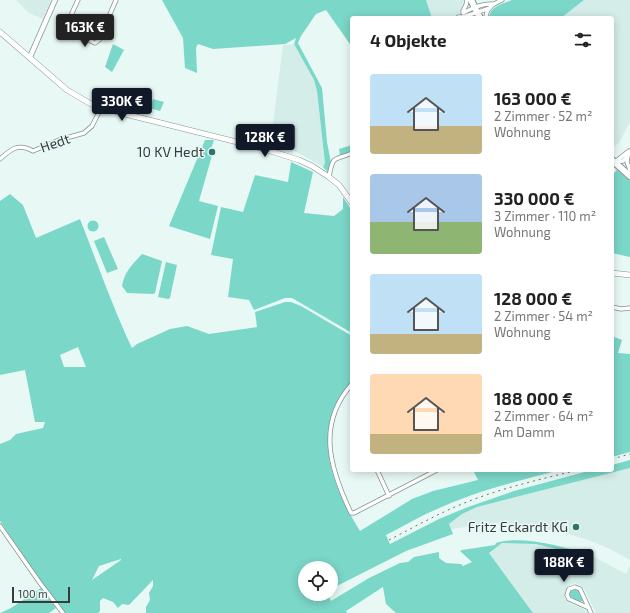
<!DOCTYPE html>
<html lang="de">
<meta charset="utf-8">
<style>
:root{--surface:#fff;--page:#f2f2f2;--text:#222;--muted:#767676;--accent:#111827}
body{margin:0;font-family:"Exo 2",sans-serif;background:var(--page);color:var(--text);height:100vh;display:flex;flex-direction:column;font-size:15px;white-space:nowrap}
*{box-sizing:border-box;margin:0}
p{font-size:13px;color:var(--muted)}
.icon{flex:none;width:22px;height:22px;fill:none;stroke:currentColor;stroke-width:2;stroke-linecap:round;stroke-linejoin:round}
.map{position:relative;flex:1;overflow:hidden}
.sheet{position:absolute;left:350px;top:16px;width:264px;height:456px;display:flex;flex-direction:column;background:var(--surface);border-radius:4px;box-shadow:0 2px 10px #0003}
.sheet>*{flex:none}
.controls{position:absolute;left:298px;top:561px;display:grid;gap:8px}
.controls a{display:grid;place-items:center;width:40px;height:40px;border-radius:50%;background:var(--surface);box-shadow:0 2px 10px #0003;font-size:20px}
.scale{position:absolute;left:12px;bottom:10px;width:58px;box-sizing:border-box;padding-left:4px;border:2px solid #363d3b;border-top:0;font-size:11px;line-height:14px;white-space:nowrap;color:#363d3b;-webkit-text-stroke:3px #e8f9f5;paint-order:stroke}
.price{position:absolute;translate:-50% -34px;padding:0 9px;border-radius:4px;background:var(--accent);color:#fff;font-size:13px;line-height:26px;filter:drop-shadow(0 1px 2px #0008)}
.price::after{content:'';position:absolute;left:50%;top:24px;width:12px;height:9px;margin-left:-6px;background:inherit;clip-path:polygon(0 0,100% 0,50% 100%)}
.price.current{background:#222;color:#fff}
ul{padding:0;list-style:none}
li{display:flex;align-items:center;gap:12px;height:100px;padding:0 20px}
li span{display:grid;place-items:center;flex:none;width:112px;height:80px;border-radius:4px;color:#555}
li>.icon{margin-inline-start:auto}
span .icon{width:48px;height:48px;fill:#fffc;stroke-width:1}
li b{font-size:17px}
h2{display:flex;justify-content:space-between;align-items:center;height:48px;padding:0 20px;font-size:17px}
.map>svg:first-child{display:block}
.built{fill:#d4ede8}
.green{fill:#7bd7c8;fill-rule:evenodd}
.lines{fill:none;stroke-linecap:round;stroke-linejoin:round}
.minor-casing{stroke:#839390;stroke-width:5}
.tertiary-casing{stroke:#839390;stroke-width:6}
.secondary-casing{stroke:#839390;stroke-width:6}
.primary-casing{stroke:#839390;stroke-width:8}
.minor{stroke:#fff;stroke-width:3.5}
.tertiary{stroke:#fff;stroke-width:4.5}
.secondary{stroke:#fff;stroke-width:5}
.primary{stroke:#fff;stroke-width:6}
.rail{stroke:#67716e;stroke-width:1;stroke-dasharray:2 4;stroke-linecap:butt}
.poi-dot{fill:#2f756a;stroke:#e8f9f5;stroke-width:1.5}
.labels{text-anchor:middle;stroke-width:3;stroke-linejoin:round;paint-order:stroke}
.street-label{font-size:14px;fill:#363d3b;stroke:#e8f9f5}
.poi-label{font-size:14px;fill:#363d3b;stroke:#e8f9f5;text-anchor:end}
</style>
<div class="map">
<svg width="630" height="613" viewBox="0 0 630 613">
<rect width="100%" height="100%" fill="#e8f9f5"/>
<path class="built" d="M16,0H51L43,19L29,13Z
M426,0H464L463,7L468,18H432Z
M584,0H630V122L619,143L612,148V18H561Z
M294,44L314,80L317,91L325,163L323,167L304,156L292,150L270,147L283,45Z
M630,468V560L610,549L588,540L569,534L529,526L494,523L451,529L449,524L462,514L477,507Z
M502,543L536,544L583,556L587,553L626,574L630,565V613H596L584,589L581,586L576,583L571,584L567,587L565,592V598L569,603L584,609L588,613H533L489,553Z"/>
<path class="green" d="M162,0H426L432,18H352V47L326,10L316,14L301,36L298,43L322,88L327,142L331,163L329,173L323,167L325,163L317,91L314,80L294,44L296,38L285,44L213,49L198,44L196,48L197,73L185,68L183,38Z
M512,0H584L561,18H489C490,6 503,4 512,0Z
M113,44L124,50L112,72L105,67Z
M153,99L164,102L160,111L150,108Z
M205,140H214L211,149L213,152L199,201L218,206L210,239L169,226Z
M352,145V153L340,156L339,149Z
M291,162L313,172L304,213L334,216L343,209V197L352,211V333L292,298H285L254,310L249,300L228,297L233,259L211,255L221,207L243,212L255,175L288,182Z
M617,170L630,181V257L612,253V175Z
M10,194L23,205L36,238L80,219C97,262 112,306 132,348L137,344L170,329L187,326L209,334L257,327L255,312L285,302H291L301,306L352,336V382C309,429 331,484 360,531L412,499L433,491L478,480L473,470H560C518,481 475,491 435,510C418,517 402,527 386,535L390,544L439,519L468,507L514,491L592,470H612V465L630,460V468L477,507L462,514L449,524L453,534L406,551L331,589V568H305V594H328L331,601L369,578L400,563L408,562L414,557L439,552V558L446,563L461,564L463,566L472,562L460,551L462,550L495,545L496,543C522,535 561,547 587,553L584,556L536,544L502,543L489,553L533,613H396L386,604L383,587L346,611L347,613H146V607L150,600L149,593L153,586V580L129,605L122,604L118,608L113,602L103,598L100,601V611L98,613H65L40,581L0,521V444L10,440L16,434L43,428L45,422H35L25,370L0,375V201ZM78,347L86,367H64L60,355ZM121,559V560L92,580L99,566Z
M87.5 226a5.5 5.5 0 1 1 11 0a5.5 5.5 0 1 1-11 0Z
M104,237L118,269L107,273L94,241Z
M142,254L162,261L155,293L153,294L127,293L122,286C125,271 131,266 142,254Z
M166,262L177,265L170,298L168,299L158,297Z
M612,336L622,340L618,353L630,354V452L612,457Z
M41,588L56,608L49,613H0L11,608Z
M573,589L579,591L583,599V601L579,602L570,597V592Z"/>
<g class="lines">
<g class="minor-casing">
<path id="minor" d="M78,0L66,26V29L95,43L99,40L116,0
M463,11L466,5L467,0
M463,13C472,8 483,3 493,4
M458,17H463L490,8
M486,18C486,8 493,4 502,0
M629,151L627,162L630,170
M0,159C11,149 18,143 33,151L59,140L84,133L92,126L101,108
M615,162L629,151
M615,162L623,161L627,157
M329,177C333,154 334,161 352,153
M612,307L621,309L630,308
M352,384C316,424 330,469 351,513H354L437,470
M377,470L389,496
M0,526L40,583L63,613
M589,608L569,599L567,595L569,589L575,587L580,589L591,613"/>
</g>
<g class="tertiary-casing">
<path id="tertiary" d="M30,57L55,0"/>
</g>
<g class="secondary-casing">
<path id="secondary" d="M0,32L67,90L91,104L121,113L261,148L299,160L312,166L329,177L339,185L352,203
M612,273L630,275"/>
</g>
<g class="primary-casing">
<path id="primary" d="M471,0L480,18
M612,160L630,176"/>
</g>
<use href="#minor" class="minor"/>
<use href="#tertiary" class="tertiary"/>
<use href="#secondary" class="secondary"/>
<use href="#primary" class="primary"/>
<path class="rail" d="M612,459L630,454
M389,540C416,526 443,511 472,500C506,487 542,479 578,470"/>
</g>
<g class="poi-dot">
<circle cx="212" cy="152" r="4"/>
<circle cx="576" cy="527" r="4"/>
</g>
<g class="labels">
<g class="street-label">
<text transform="translate(55 143) rotate(-19)" y="5">Hedt</text>
</g>
<g class="poi-label">
<text x="204" y="157">10 KV Hedt</text>
<text x="568" y="532">Fritz Eckardt KG</text>
</g>
</g>
</svg>
<div class="controls">
<a><svg class="icon" aria-label="locate" viewBox="0 0 24 24"><circle cx="12" cy="12" r="6"/><path d="M12 2v4M12 18v4M2 12h4M18 12h4"/></svg></a>
</div>
<div class="scale">100 m</div>
<b class="price current" style="left:85px;top:48px">163K €</b>
<b class="price" style="left:122px;top:122px">330K €</b>
<b class="price" style="left:265px;top:158px">128K €</b>
<b class="price" style="left:564px;top:583px">188K €</b>
<section class="sheet">
<h2>4 Objekte<svg class="icon" aria-label="filters" viewBox="0 0 24 24"><path d="M4 7h16M4 17h16"/><circle cx="9" cy="7" r="2"/><circle cx="15" cy="17" r="2"/></svg></h2>
<ul>
<li><span style="background:linear-gradient(#bfe0f5 65%,#c2b280 0)"><svg class="icon" aria-label="home" viewBox="0 0 24 24"><path d="M3 11l9-7 9 7M6 9v11h12V9"/></svg></span><div><b>163 000 €</b><p>2 Zimmer · 52 m²</p><p>Wohnung</p></div></li>
<li><span style="background:linear-gradient(#a9c7e8 60%,#8fb573 0)"><svg class="icon" aria-label="home" viewBox="0 0 24 24"><path d="M3 11l9-7 9 7M6 9v11h12V9"/></svg></span><div><b>330 000 €</b><p>3 Zimmer · 110 m²</p><p>Wohnung</p></div></li>
<li><span style="background:linear-gradient(#bfe0f5 75%,#c2b280 0)"><svg class="icon" aria-label="home" viewBox="0 0 24 24"><path d="M3 11l9-7 9 7M6 9v11h12V9"/></svg></span><div><b>128 000 €</b><p>2 Zimmer · 54 m²</p><p>Wohnung</p></div></li>
<li><span style="background:linear-gradient(#ffd9b3 75%,#c2b280 0)"><svg class="icon" aria-label="home" viewBox="0 0 24 24"><path d="M3 11l9-7 9 7M6 9v11h12V9"/></svg></span><div><b>188 000 €</b><p>2 Zimmer · 64 m²</p><p>Am Damm</p></div></li>
</ul>
</section>
</div>
